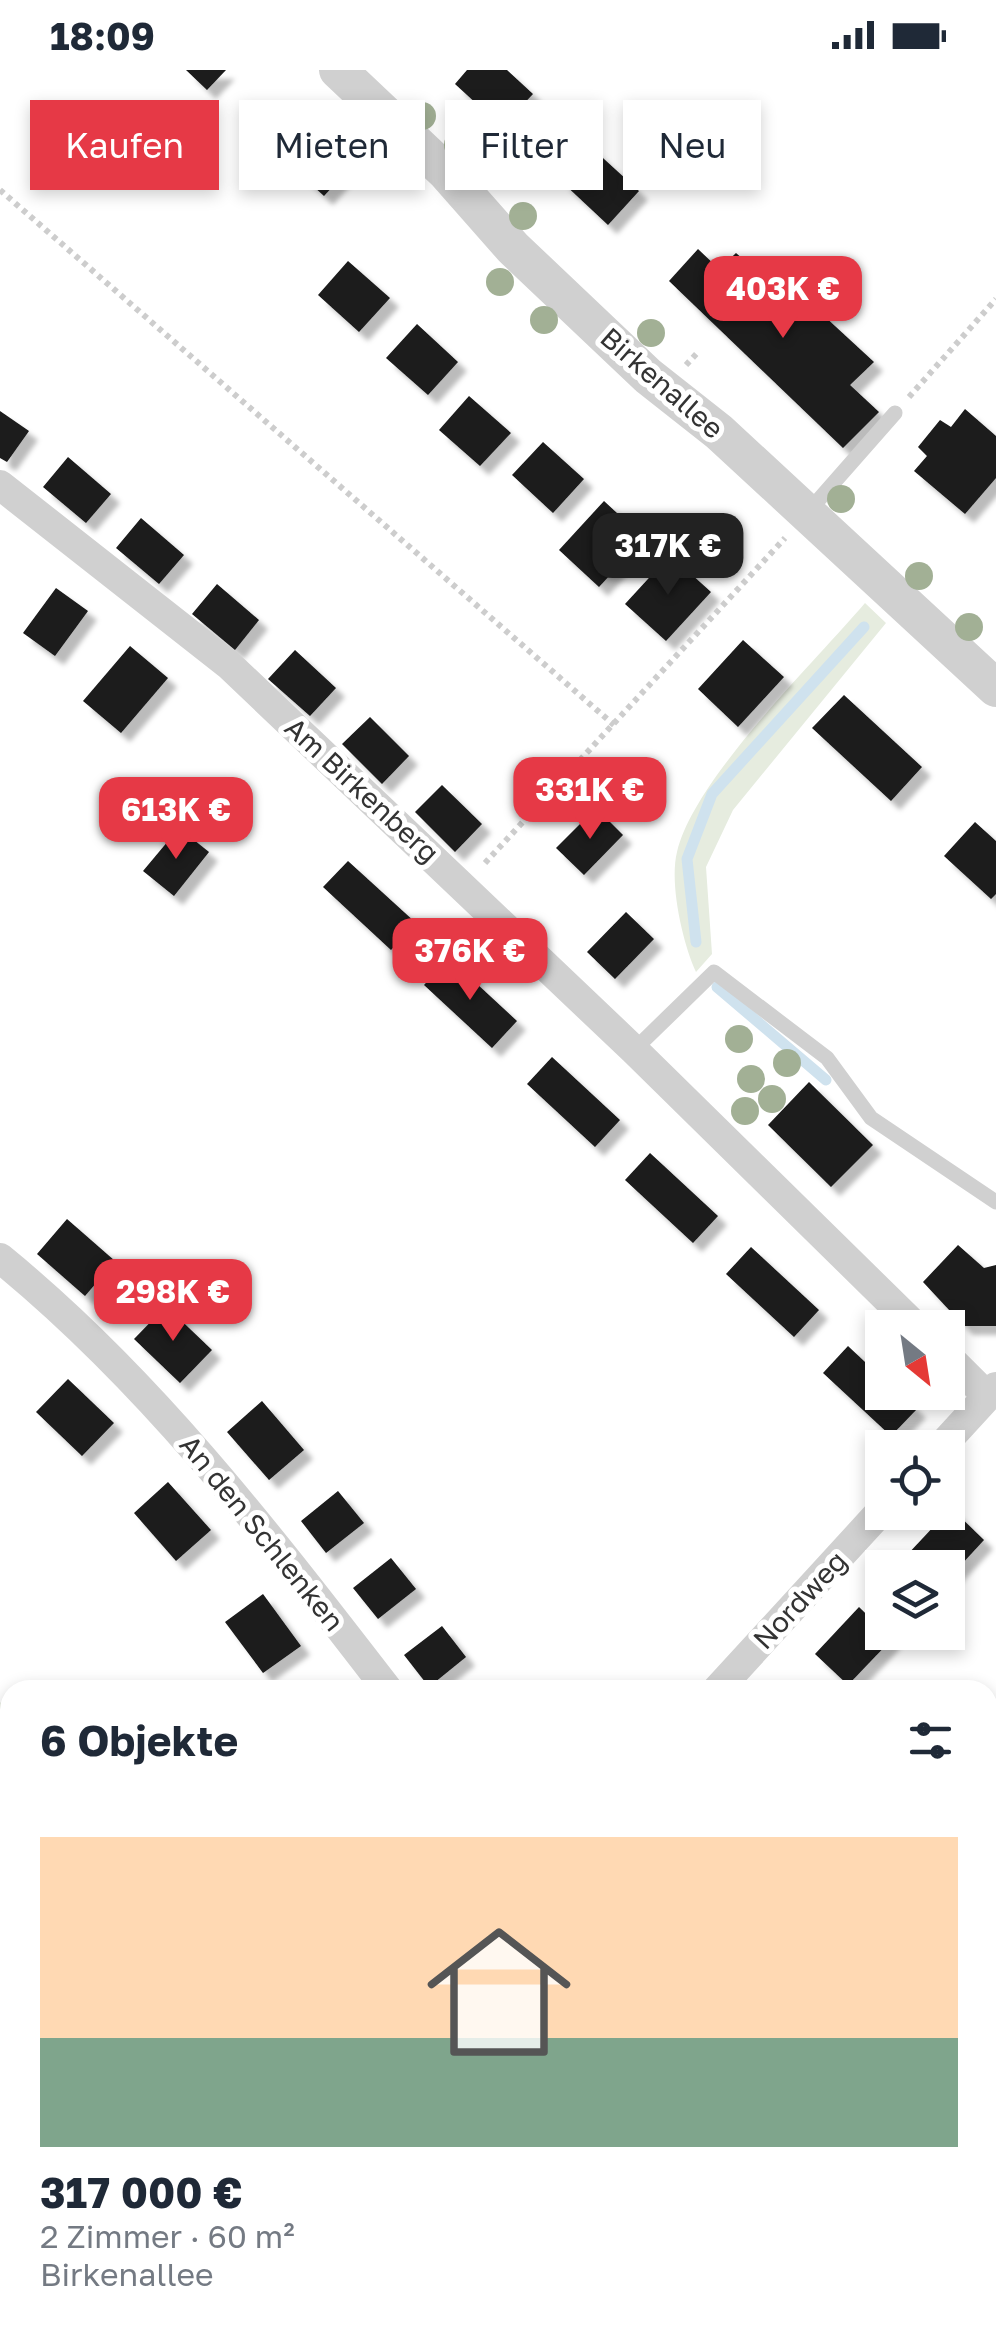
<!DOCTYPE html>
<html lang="de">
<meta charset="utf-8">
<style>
:root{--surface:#fff;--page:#f2f2f3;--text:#1f2937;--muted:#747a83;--line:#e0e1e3;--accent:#e63946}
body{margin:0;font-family:"Golos Text",sans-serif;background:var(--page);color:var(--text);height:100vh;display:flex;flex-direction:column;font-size:38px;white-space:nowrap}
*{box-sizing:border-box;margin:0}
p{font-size:32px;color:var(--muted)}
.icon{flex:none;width:55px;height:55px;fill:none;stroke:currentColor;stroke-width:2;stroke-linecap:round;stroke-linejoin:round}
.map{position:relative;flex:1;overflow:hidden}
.drawer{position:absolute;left:0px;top:1610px;width:998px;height:670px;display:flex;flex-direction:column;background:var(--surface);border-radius:30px 30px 0 0;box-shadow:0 5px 15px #0003}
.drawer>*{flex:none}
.hud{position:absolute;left:30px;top:30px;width:938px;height:90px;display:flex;gap:20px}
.needle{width:65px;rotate:150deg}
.buttons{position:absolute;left:865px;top:1240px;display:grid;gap:20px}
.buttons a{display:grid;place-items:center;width:100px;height:100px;border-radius:0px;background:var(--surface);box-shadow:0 5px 15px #0003;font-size:50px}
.price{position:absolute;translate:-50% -85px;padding:0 22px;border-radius:20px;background:var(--accent);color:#fff;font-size:32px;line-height:65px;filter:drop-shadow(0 2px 5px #0008)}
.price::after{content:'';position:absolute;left:50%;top:60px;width:30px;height:22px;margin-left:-15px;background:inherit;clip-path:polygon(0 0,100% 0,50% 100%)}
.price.on{background:#222;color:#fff}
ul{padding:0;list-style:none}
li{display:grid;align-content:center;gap:20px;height:530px;padding:0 40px}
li+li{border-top:2px solid var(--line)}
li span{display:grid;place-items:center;height:310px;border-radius:0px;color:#555}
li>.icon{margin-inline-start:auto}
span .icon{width:180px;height:180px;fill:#fffc;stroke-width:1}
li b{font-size:42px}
h2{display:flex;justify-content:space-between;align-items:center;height:120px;padding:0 40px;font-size:42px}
.tag{padding:0 35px;border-radius:0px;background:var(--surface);box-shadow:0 5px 15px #0003;font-size:35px;line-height:90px}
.tag.on{background:var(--accent);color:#fff}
.status{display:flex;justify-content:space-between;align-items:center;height:70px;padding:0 50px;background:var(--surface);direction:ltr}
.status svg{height:28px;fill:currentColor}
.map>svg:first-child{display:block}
.green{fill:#e6ecdf}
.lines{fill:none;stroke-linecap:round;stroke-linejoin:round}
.stream{stroke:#cfe2ee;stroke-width:11}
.building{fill:#1a1a1a;filter:url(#shadow)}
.path{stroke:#cdcdcd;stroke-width:6;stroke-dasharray:5 5;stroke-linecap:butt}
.service{stroke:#d0d0d0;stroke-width:15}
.minor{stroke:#d0d0d0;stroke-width:30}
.tertiary{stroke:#d0d0d0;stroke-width:38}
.tree{fill:#a2b095}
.labels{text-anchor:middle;stroke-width:10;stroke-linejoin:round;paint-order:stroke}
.street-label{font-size:28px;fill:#333;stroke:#fff}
</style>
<div class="status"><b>18:09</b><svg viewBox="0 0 49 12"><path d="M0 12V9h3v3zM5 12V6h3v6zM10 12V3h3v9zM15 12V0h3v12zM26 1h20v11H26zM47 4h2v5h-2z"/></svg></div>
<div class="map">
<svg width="996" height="2280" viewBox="0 0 996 2280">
<defs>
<filter id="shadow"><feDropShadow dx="9" dy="9" stdDeviation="2.5" flood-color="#0004"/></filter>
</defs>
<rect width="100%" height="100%" fill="#fff"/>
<path class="green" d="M865,533L886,553L733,740L706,797L712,884L696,902C683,874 669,814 677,782C694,709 813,594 865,533Z
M0,1632L10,1644V2270H17L0,2280Z"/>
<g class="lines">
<path class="stream" d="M696,872L687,789L712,724L864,557
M717,917L826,1010
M0,1854L10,1865"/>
</g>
<path class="building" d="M186,0H226L207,20Z
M467,0H507L533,24L502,57L455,14Z
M308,49L355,92L324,126L277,83Z
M592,78L639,121L608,155L561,111Z
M698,179L719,199L736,183L790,230L797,221L874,292L850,315L879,342L843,378L669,211Z
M348,191L390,228L359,262L318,225Z
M417,254L458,292L428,325L386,288Z
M469,326L511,363L480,396L439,360Z
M965,339L996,366V408L965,444L914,401L927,386L918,377L940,350L951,357Z
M0,341L29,361L7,392L0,388Z
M543,372L584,409L553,443L512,405Z
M68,387L111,424L86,453L43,417Z
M604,431L644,468L599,517L559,480Z
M141,448L184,485L159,514L116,478Z
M670,485L711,522L666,571L625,534Z
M217,514L259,550L235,580L192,544Z
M56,518L88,541L55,586L23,563Z
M743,570L784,607L738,657L698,619Z
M130,576L168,608L121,663L83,631Z
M295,580L336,618L310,646L268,609Z
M844,625L922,697L891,731L812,658Z
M370,647L409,686L382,714L342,674Z
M442,715L482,754L455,782L415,742Z
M596,738L623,765L584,805L556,778Z
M975,752L996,771V824L991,829L944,786Z
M179,758L209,782L174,826L143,801Z
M348,791L416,853L391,880L323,817Z
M626,842L654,869L615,909L587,882Z
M449,888L517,951L492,978L424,915Z
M552,987L620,1050L595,1077L527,1014Z
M809,1012L873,1075L831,1117L768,1055Z
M650,1083L718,1146L693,1173L625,1110Z
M67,1149L115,1191L85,1226L37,1184Z
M958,1175L984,1198L996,1195V1256H964L923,1212Z
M751,1177L819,1240L794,1267L726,1204Z
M166,1236L212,1280L180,1313L134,1269Z
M848,1276L882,1308V1322H899L917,1339L891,1366L823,1303Z
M68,1309L114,1353L82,1386L36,1342Z
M262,1331L304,1380L269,1410L227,1362Z
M168,1412L211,1460L176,1491L134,1443Z
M338,1421L364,1453L326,1483L301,1451Z
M951,1438L984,1470L948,1509V1498H921L907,1485Z
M391,1488L416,1519L378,1549L353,1518Z
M263,1524L301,1576L263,1603L225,1552Z
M859,1537L892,1569L848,1615L815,1584Z
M442,1556L466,1587L429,1617L404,1585Z
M996,2119V2199L988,2209V2128Z
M854,2270H914L918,2273L911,2280H845Z"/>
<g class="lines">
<path class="path" d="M0,120L614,655
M686,295L699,281
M909,327L996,229
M485,793L785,468
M0,2204L10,2210"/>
<path class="service" d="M808,442L895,343
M634,980L714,902L827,988L871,1048L996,1132
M0,1711L10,1720"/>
<path class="minor" d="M0,415L229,595L634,980L917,1258
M0,1188C151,1311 269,1466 388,1620
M948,1287L987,1326
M940,1378L996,1317
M717,1620L882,1440
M35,2280L49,2270"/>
<path class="tertiary" d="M338,0L446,102L513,178L648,306L719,362L996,618"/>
</g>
<g class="tree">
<circle cx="422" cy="46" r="14"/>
<circle cx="458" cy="75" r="14"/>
<circle cx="523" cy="146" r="14"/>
<circle cx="500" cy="212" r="14"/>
<circle cx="544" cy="250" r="14"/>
<circle cx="651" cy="263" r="14"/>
<circle cx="841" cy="429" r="14"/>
<circle cx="919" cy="506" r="14"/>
<circle cx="969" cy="557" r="14"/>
<circle cx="739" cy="969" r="14"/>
<circle cx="787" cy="993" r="14"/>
<circle cx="751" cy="1009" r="14"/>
<circle cx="772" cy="1029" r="14"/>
<circle cx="745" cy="1041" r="14"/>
</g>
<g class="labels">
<g class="street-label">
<text transform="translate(662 313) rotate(41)" y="10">Birkenallee</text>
<text transform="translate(362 720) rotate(43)" y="10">Am Birkenberg</text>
<text transform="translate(262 1463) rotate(51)" y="10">An den Schlenken</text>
<text transform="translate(800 1530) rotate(-47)" y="10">Nordweg</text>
</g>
</g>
</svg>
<div class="buttons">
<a><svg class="needle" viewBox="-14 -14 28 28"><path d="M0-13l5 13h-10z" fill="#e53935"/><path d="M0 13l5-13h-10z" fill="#747a83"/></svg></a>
<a><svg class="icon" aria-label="locate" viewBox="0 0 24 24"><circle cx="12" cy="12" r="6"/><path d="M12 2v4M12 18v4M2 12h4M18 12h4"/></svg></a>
<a><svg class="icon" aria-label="layers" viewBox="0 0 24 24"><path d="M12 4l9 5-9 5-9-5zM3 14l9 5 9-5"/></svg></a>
</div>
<b class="price" style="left:783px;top:271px">403K €</b>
<b class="price on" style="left:668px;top:528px">317K €</b>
<b class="price" style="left:590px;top:772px">331K €</b>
<b class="price" style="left:176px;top:792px">613K €</b>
<b class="price" style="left:470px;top:933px">376K €</b>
<b class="price" style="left:173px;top:1274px">298K €</b>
<div class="hud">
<a class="tag on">Kaufen</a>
<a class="tag">Mieten</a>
<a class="tag">Filter</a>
<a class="tag">Neu</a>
</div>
<section class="drawer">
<h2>6 Objekte<svg class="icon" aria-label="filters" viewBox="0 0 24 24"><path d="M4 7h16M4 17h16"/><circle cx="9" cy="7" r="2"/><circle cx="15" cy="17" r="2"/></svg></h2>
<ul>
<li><span style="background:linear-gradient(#ffd9b3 65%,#7fa58c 0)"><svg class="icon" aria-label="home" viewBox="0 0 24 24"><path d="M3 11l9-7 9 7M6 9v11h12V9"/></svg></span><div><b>317 000 €</b><p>2 Zimmer · 60 m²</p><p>Birkenallee</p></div></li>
</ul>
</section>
</div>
